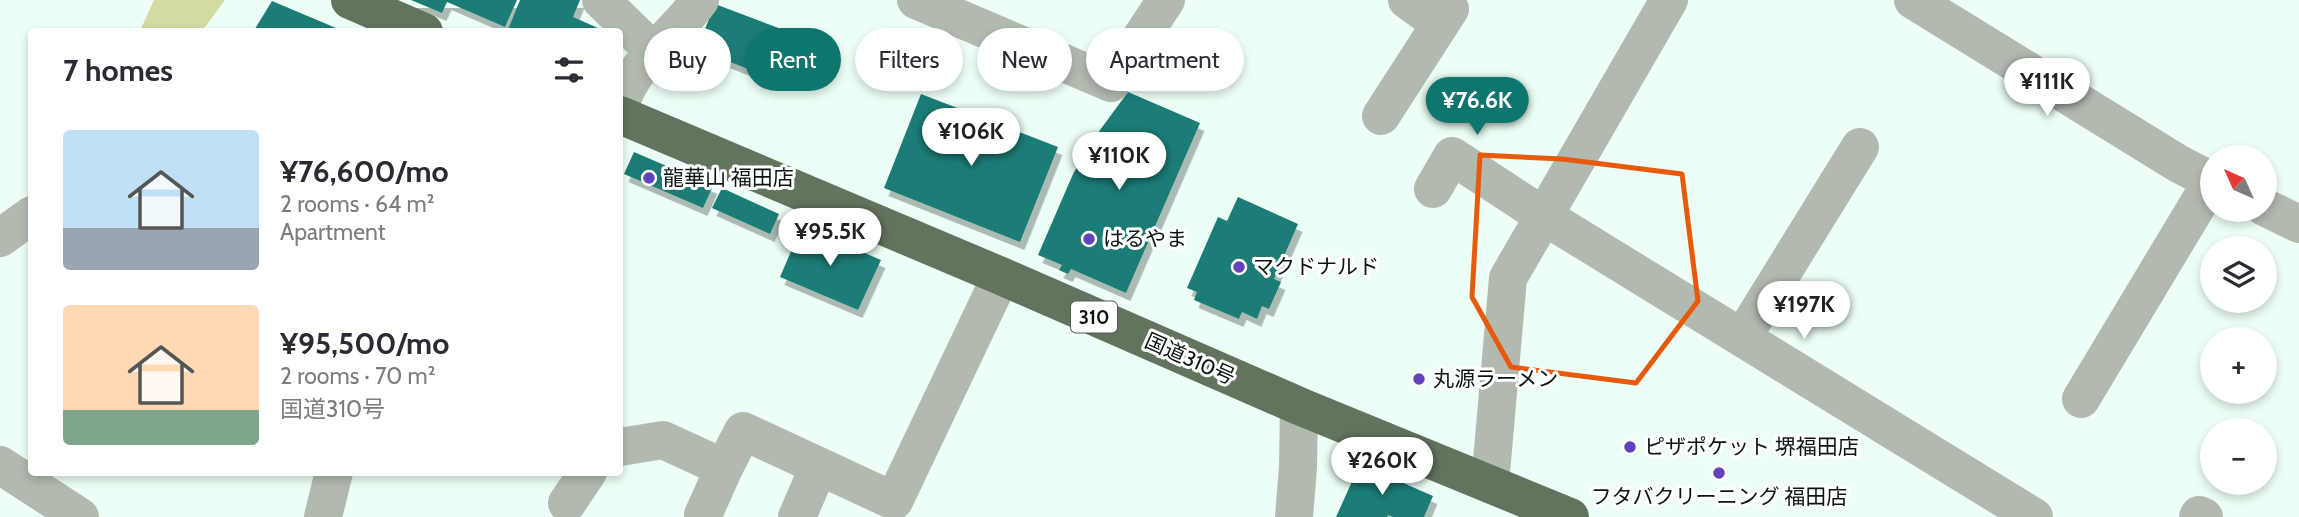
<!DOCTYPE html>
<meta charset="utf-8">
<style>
:root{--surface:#fff;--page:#f2f2f3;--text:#2b2b33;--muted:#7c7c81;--accent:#0f766e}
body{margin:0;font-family:Cabin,"Noto Sans JP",sans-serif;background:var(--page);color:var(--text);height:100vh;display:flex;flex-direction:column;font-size:26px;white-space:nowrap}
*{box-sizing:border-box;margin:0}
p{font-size:23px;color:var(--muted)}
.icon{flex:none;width:38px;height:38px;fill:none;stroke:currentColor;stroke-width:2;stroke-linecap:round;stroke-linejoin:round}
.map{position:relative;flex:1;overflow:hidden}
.details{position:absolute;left:28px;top:28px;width:595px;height:448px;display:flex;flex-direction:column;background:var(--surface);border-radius:7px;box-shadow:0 4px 10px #0003}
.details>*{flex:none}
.hud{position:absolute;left:644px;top:28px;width:665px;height:63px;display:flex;gap:14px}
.needle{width:46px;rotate:315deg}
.buttons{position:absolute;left:2200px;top:145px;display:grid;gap:14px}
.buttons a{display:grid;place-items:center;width:77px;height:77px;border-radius:50%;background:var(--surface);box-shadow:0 4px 10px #0003;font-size:35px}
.price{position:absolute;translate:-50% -60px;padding:0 16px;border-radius:24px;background:#fff;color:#222;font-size:23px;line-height:46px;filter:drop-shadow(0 2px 4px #0008)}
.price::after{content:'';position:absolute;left:50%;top:42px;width:21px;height:16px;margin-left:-10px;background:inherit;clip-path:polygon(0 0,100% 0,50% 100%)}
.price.on{background:var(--accent);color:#fff}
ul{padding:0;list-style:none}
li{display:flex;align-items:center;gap:21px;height:175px;padding:0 35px}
li span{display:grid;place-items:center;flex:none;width:196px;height:140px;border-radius:7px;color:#555}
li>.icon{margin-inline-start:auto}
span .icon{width:84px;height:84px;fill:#fffc;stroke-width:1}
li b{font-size:30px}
h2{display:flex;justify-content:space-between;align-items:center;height:84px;padding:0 35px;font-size:30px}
.tag{padding:0 24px;border-radius:32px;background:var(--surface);box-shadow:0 4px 10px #0003;font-size:24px;line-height:63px}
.tag.on{background:var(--accent);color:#fff}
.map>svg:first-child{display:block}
.green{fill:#d4dba1}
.building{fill:#1e7d77;filter:url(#shadow)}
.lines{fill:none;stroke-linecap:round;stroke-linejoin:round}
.minor{stroke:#b2bab0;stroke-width:38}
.highway{stroke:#62735e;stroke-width:38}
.marked{fill:none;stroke:#e8590c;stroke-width:5;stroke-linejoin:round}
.poi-dot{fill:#6043bb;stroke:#fff;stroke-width:2.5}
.labels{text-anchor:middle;stroke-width:6;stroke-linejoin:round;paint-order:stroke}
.shield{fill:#fff;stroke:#545b58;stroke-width:2}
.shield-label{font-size:19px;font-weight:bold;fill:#0a1510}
.poi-label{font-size:21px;fill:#0a1510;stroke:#fff;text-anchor:start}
.street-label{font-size:21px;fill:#0a1510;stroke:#fff}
</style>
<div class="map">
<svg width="2299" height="517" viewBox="0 0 2299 517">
<defs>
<filter id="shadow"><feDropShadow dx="4.5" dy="8" stdDeviation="0" flood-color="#0004"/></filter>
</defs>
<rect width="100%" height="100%" fill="#ecfef5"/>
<path class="green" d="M154,0H225L202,31H140Z"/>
<path class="building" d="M411,0H517L505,27L447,2L442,13Z
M520,0H580L573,17L607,32H507Z
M272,1L336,28L335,32H253Z
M715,4L789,32L771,78L697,49Z
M1128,92L1200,123L1126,293L1071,269L1068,274L1059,270L1062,265L1038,255L1073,174L1100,130Z
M921,94L1058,147L1020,242L884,188Z
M634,152L713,186L703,208L624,174Z
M722,188L779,214L770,234L712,208Z
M1238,197L1298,224L1274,279L1281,282L1269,309L1262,306L1257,319L1242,312L1239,319L1194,300L1197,292L1187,288L1218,217L1227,221Z
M802,226L881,260L858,310L780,277Z
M1360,464L1433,496L1424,517H1393L1388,515L1387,517H1336Z"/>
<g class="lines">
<path class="minor" d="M601,0L652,50
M916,0L1111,83L1166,0
M1407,0L1440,24
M1913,0L2179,164L2212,181
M620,105C635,60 673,37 700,0
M1381,116L1450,9
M1433,189L1452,156L1542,215L2034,517
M2264,207L2299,224
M0,238L32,215
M1742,338L1860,147
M2081,399L2212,181
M620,447L663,440L724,468L743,431L894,501L1001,276
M0,465L80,517
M1490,484L1508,278L1669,0
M567,503L588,472
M323,517L334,472
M704,517L703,515L724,468
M797,517L819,466
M1294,517L1298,467L1299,406
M2198,517L2199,515L2204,517"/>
<path class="highway" d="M350,0L424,32
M620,115L1001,276L1299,406L1570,517"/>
</g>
<path class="marked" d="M1480,155L1562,159L1682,174L1698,301L1636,383L1511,367L1472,297Z"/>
<g class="poi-dot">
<circle cx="649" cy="178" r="7"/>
<circle cx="1089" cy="239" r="7"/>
<circle cx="1239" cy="267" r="7"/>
<circle cx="1419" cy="379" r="7"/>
<circle cx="1630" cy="447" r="7"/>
<circle cx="1719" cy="473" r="7"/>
</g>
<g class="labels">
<rect class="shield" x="1071" y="301.5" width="46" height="31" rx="5"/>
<g class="shield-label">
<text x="1094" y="324">310</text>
</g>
<g class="poi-label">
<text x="663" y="185">龍華山 福田店</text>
<text x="1103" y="246">はるやま</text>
<text x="1253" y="274">マクドナルド</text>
<text x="1433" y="386">丸源ラーメン</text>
<text x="1644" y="454">ピザポケット 堺福田店</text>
<text x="1719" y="504" text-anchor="middle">フタバクリーニング 福田店</text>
</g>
<g class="street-label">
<text transform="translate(1190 359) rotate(24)" y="7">国道310号</text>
</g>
</g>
</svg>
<div class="buttons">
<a><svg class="needle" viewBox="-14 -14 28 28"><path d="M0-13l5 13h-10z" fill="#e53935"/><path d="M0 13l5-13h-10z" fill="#7c7c81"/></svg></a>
<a><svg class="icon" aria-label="layers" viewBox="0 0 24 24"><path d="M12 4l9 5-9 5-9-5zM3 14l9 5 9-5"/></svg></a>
<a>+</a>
<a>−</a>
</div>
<b class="price" style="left:2047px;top:118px">¥111K</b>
<b class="price on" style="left:1477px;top:137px">¥76.6K</b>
<b class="price" style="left:971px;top:168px">¥106K</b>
<b class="price" style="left:1119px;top:192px">¥110K</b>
<b class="price" style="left:830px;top:268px">¥95.5K</b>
<b class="price" style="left:1804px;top:341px">¥197K</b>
<b class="price" style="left:1382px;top:497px">¥260K</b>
<div class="hud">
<a class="tag">Buy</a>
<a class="tag on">Rent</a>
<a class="tag">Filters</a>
<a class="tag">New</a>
<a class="tag">Apartment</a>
</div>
<section class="details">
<h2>7 homes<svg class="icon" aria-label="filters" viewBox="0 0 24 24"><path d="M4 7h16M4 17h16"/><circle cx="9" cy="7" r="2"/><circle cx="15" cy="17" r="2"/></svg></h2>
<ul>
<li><span style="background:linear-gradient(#bfe0f5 70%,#9aa5b1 0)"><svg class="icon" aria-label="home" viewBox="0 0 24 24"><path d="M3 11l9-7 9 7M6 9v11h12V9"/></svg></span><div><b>¥76,600/mo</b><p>2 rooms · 64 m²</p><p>Apartment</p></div></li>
<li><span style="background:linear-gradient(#ffd9b3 75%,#7fa58c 0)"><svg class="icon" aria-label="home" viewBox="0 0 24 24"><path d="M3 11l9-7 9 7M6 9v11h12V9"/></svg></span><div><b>¥95,500/mo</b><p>2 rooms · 70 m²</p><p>国道310号</p></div></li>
</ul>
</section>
</div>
